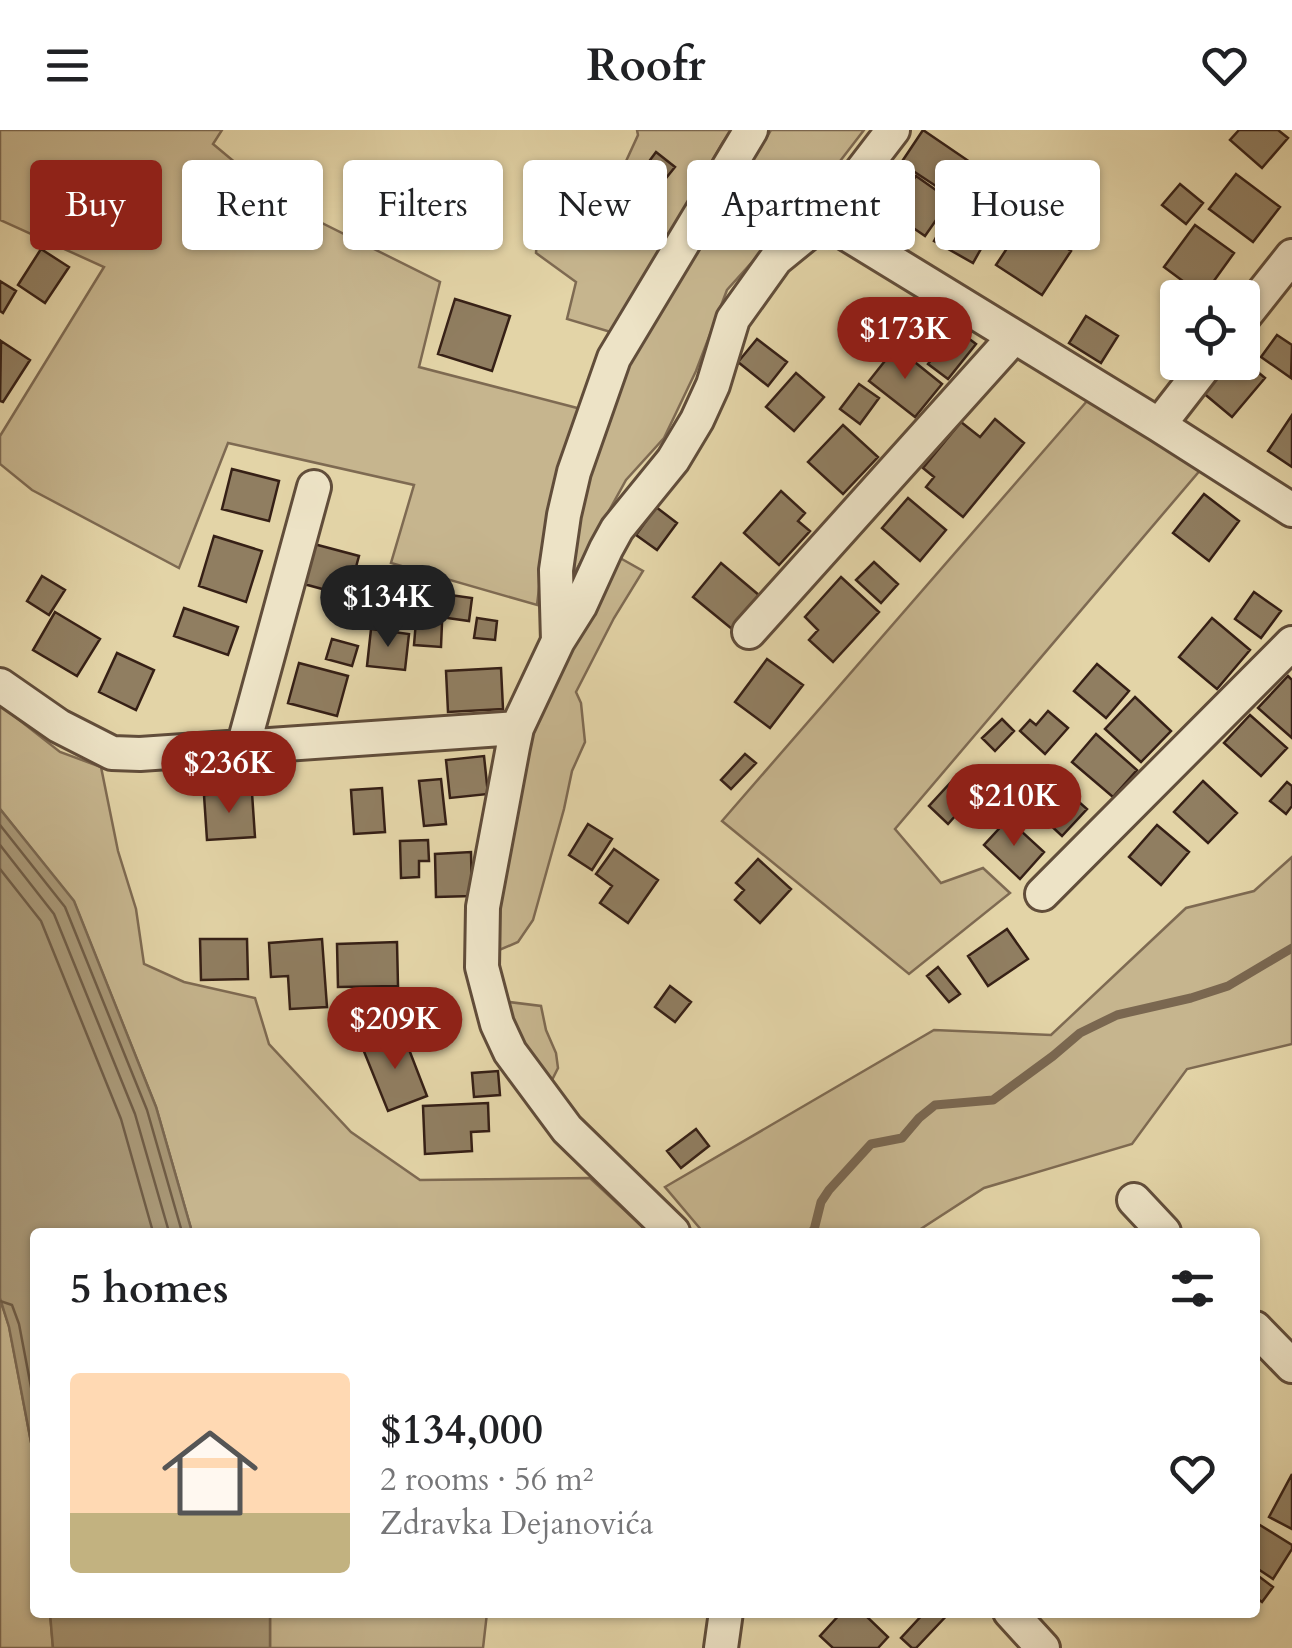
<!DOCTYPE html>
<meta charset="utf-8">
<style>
:root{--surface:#fff;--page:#f6f6f6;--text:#202124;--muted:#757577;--accent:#8f2418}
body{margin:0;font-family:Cardo,serif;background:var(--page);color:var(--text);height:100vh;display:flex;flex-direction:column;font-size:38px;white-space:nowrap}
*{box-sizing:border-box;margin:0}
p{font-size:32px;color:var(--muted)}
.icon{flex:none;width:55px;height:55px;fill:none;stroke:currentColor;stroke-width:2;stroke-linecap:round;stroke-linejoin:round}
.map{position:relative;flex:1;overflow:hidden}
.details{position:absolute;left:30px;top:1098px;width:1230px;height:390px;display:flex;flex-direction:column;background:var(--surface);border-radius:10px;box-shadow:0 2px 8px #0004}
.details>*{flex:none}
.top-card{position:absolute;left:30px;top:30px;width:1232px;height:90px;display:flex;gap:20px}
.controls{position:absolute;left:1160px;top:150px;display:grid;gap:20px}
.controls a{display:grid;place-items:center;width:100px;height:100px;border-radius:10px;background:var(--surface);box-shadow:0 2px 8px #0004;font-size:50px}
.price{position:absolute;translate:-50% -85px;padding:0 22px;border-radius:35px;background:var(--accent);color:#fff;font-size:32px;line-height:65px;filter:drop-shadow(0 2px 5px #0008)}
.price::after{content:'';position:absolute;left:50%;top:60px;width:30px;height:22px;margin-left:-15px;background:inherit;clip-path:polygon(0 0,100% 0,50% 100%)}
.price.active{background:#222;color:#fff}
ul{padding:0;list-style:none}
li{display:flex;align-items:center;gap:30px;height:250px;padding:0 40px}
li span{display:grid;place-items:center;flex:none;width:280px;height:200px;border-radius:10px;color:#555}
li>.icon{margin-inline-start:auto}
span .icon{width:120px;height:120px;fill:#fffc;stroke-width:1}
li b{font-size:42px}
h2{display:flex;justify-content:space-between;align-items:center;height:120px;padding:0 40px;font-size:42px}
.pill{padding:0 35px;border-radius:10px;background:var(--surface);box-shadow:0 2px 8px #0004;font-size:35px;line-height:90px}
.pill.active{background:var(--accent);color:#fff}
header{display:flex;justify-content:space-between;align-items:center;height:130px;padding:0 40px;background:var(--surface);font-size:45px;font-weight:700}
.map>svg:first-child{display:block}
.green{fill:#c6b58e;stroke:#7e6a52;stroke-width:2.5}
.water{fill:#a89776;stroke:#7a6750;stroke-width:2.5}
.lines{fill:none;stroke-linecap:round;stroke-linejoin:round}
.shore{stroke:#6f5c46;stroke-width:2.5}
.stream{stroke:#7a6750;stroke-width:9}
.building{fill:#907e61;stroke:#362016;stroke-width:2.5}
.minor-casing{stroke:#614d3a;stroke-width:38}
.minor{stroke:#ede3c6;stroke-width:32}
</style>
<header><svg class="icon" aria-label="menu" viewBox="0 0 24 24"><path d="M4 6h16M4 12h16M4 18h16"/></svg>Roofr<svg class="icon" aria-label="heart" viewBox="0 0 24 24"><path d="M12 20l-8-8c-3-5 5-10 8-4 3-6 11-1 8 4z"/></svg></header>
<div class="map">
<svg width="1292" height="1518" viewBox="0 0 1292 1518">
<rect width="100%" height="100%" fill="#e3d4a7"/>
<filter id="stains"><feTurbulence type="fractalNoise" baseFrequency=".002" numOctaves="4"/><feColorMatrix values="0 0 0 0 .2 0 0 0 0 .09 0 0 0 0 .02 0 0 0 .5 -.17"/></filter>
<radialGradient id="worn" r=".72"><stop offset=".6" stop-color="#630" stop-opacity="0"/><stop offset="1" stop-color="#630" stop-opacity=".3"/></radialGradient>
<path class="green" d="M0,0H222L213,14L286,75L440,152L419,237L581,279L544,417L537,475L391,433L414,355L228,313L179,438L32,360L0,334V306L104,137L0,90Z
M637,0H732L723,12L614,203L567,189L576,152L536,123L539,83L590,81L605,77L638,5Z
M771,0H864L824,52L727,160L696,241L664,308L626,350L574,444L576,394L587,344L628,235Z
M1087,271L1202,338L895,699L941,753L983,738L1010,763L909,844L722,691Z
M613,424L643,441L614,488L576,562L581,573L585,612L572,641L564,679L533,790L518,812L497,821L492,777L524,608Z
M0,575L60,622L101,637L118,721L136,779L144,834L184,852L255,868L269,914L351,1002L420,1050L590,1048L648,1102H192L156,977L74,772L0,679Z
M1292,727V914L1187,939L1132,1014L984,1058L916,1102H703L665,1057L934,900L1051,905L1186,778L1254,761Z
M501,871L541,876L546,900L556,923L558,938L550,954L517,907Z
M0,1169L9,1196L35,1333V1482L50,1483L53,1518H0Z
M270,1483V1482L487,1483L483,1518H270Z"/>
<path class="water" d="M0,679L74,771L156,977L192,1102H35V1333L9,1197L0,1168Z
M50,1483H270V1518H53Z"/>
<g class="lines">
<path class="shore" d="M0,695L65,777L147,980L182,1102
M0,715L54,784L135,984L169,1102
M0,739L41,791L121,989L153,1102
M0,1171L12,1175L19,1194L35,1278"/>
<path class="stream" d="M811,1102L814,1100L821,1072L829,1060L871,1014L902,1008L919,988L935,975L993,970L1053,926L1080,903L1117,885L1191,868L1228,856L1292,818"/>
</g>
<path class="building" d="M923,0L970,32L948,64L901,33Z
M1239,0H1278L1288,8L1262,38L1230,10Z
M656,22L675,37L654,63L636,49Z
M1236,44L1280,77L1253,112L1209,79Z
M916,46L950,70L925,106L890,82Z
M1180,54L1203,73L1186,94L1162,75Z
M956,72L995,94L973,133L934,111Z
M1025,91L1071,121L1042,165L996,135Z
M1195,95L1234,123L1203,166L1164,137Z
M41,119L69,137L45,173L18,155Z
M0,151L16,161L3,183L0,181Z
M455,169L510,186L492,241L438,224Z
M1086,186L1118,206L1101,233L1069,213Z
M956,199L976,214L948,249L928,234Z
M1277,205L1292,215L1291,248L1261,227Z
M757,209L787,232L768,256L738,232Z
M1,211L30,230L3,272L0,271Z
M896,217L942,254L915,287L869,251Z
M1242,229L1265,248L1232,287L1201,261L1226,232H1242Z
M796,243L824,267L794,301L766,277Z
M859,254L879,268L860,294L840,279Z
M1292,285V337L1268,321Z
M995,289L1024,313L963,387L926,357L934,347L923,338L961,292L980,307Z
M843,295L878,327L843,364L808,332Z
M232,339L279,351L269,391L222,379Z
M781,361L805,383L798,391L810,401L779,435L744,403Z
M1204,364L1239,391L1209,431L1173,403Z
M908,368L946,400L920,431L882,398Z
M656,377L677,393L657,420L636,405Z
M214,406L262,421L246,472L199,456Z
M314,414L359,426L348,466L304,454Z
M874,432L898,454L881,473L856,450Z
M721,433L760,466L732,499L693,467Z
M42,446L65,460L49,485L27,471Z
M841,447L879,482L833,532L809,510L818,500L805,487Z
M1254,462L1281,481L1261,508L1235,489Z
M443,464L472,468L469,491L440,487Z
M184,478L238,497L228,525L174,506Z
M55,482L100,509L77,546L33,520Z
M477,488L497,491L495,510L474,508Z
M1212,488L1250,520L1217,559L1179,527Z
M416,491L442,493L441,517L414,515Z
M371,499L409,504L405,540L367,536Z
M332,509L358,516L352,536L326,529Z
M117,523L154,540L136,580L99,562Z
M767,529L803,555L770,598L735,572Z
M299,533L348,546L337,586L288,573Z
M1097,534L1129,561L1106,588L1074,561Z
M501,538L503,579L448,582L446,541Z
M1288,546L1292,550V608L1258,578Z
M1135,567L1171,601L1141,632L1105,599Z
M1048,581L1068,598L1045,624L1020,601L1030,590L1036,595Z
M1250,585L1287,618L1261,646L1224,613Z
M1002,589L1014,601L995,621L982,608Z
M1096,604L1137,640L1113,667L1072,632Z
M745,624L756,633L731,659L721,650Z
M484,626L488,664L450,668L446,630Z
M441,649L446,694L424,696L419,651Z
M1054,650L1087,679L1062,706L1030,676Z
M952,651L971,668L948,694L929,676Z
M1203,651L1237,683L1208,713L1174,682Z
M1287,652L1292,656V676L1286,684L1270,671Z
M382,658L385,702L354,704L351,660Z
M252,663L255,707L207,710L204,665Z
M1008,689L1044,722L1020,749L984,715Z
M588,694L612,709L592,740L569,725Z
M1157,695L1189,722L1161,755L1129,727Z
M428,710L429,731H419V747L401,748L400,711Z
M614,719L658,750L628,793L600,773L612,756L596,744Z
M471,722L472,766L436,767L435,724Z
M758,729L791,759L760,793L735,770L744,760L736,753Z
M1007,799L1028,829L988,856L968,826Z
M200,809H247L248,849L201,850Z
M322,809L327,877L290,879L288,846L271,847L269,813Z
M397,812L398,856L338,857L337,814Z
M938,837L960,864L949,872L927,846Z
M670,856L691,872L675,892L655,877Z
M403,904L427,966L388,981L363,919Z
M498,941L500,965L474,967L472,943Z
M488,973L489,1001L471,1002L472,1021L425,1024L423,976Z
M696,999L709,1016L681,1038L667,1021Z
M1292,1344V1399L1269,1387Z
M1255,1392L1292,1415V1419L1273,1449L1255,1437Z
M1257,1445L1273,1457L1262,1472L1255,1467Z
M842,1482H862L888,1507L878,1518H833L820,1506Z
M925,1482H950L916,1518H912L901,1508Z"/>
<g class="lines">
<g class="minor-casing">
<path id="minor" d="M824,90L1159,295L1292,380
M1242,189L1292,126
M1159,295L1208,232
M749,502L1014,207
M558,511L556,440L564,385L574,342L614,228L751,0
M0,555L59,596L112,623L140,624L517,598
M243,617L314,357
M1042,764L1292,513
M1134,1070L1164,1102
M673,1102L567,999L510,922L497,894L482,837L483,777L513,617L517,598L558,511L580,476L606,419L617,399L673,330L697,290L713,255L733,189L776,129L824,90L893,0
M1255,1198L1292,1236
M1010,1482L1043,1518
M721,1518L726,1482"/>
</g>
<use href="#minor" class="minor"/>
</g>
<rect width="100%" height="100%" filter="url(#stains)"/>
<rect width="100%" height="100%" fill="url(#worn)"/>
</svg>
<div class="controls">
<a><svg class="icon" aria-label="locate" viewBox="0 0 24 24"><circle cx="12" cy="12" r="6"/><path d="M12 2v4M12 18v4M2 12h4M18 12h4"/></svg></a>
</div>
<b class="price" style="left:905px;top:252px">$173K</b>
<b class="price active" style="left:388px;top:520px">$134K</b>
<b class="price" style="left:229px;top:686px">$236K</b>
<b class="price" style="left:1014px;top:719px">$210K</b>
<b class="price" style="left:395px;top:942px">$209K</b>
<div class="top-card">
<a class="pill active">Buy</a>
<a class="pill">Rent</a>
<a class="pill">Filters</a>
<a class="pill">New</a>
<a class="pill">Apartment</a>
<a class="pill">House</a>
</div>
<section class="details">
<h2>5 homes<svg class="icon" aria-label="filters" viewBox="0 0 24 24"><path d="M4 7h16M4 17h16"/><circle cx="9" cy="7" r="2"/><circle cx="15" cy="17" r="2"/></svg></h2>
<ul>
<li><span style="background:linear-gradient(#ffd9b3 70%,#c2b280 0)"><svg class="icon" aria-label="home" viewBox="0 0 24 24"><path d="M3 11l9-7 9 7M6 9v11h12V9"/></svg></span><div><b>$134,000</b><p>2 rooms · 56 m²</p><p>Zdravka Dejanovića</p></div><svg class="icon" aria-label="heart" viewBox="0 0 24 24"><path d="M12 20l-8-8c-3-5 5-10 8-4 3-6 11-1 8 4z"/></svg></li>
</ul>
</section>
</div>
